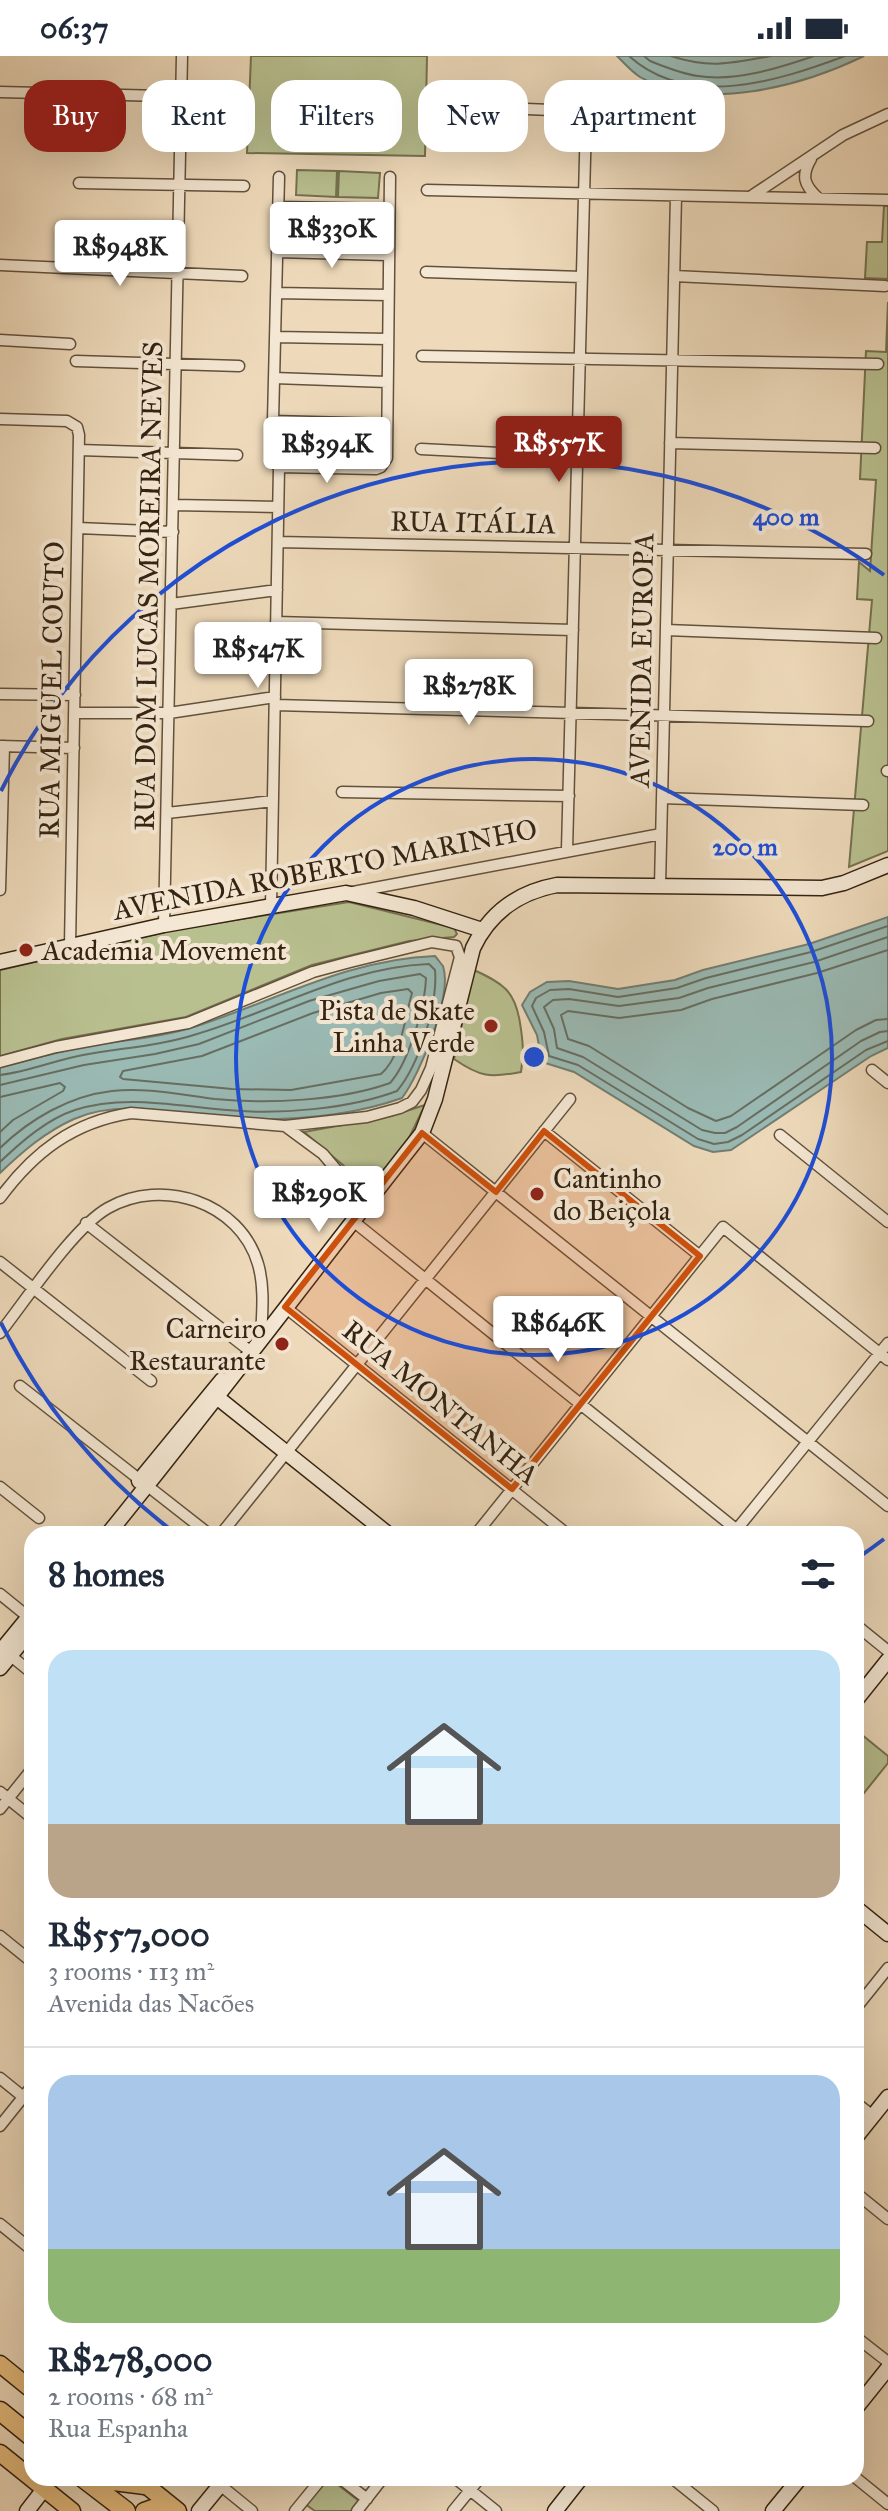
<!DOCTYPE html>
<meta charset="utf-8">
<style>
:root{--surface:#fff;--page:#f2f2f3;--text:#1f2937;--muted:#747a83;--line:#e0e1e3;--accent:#8f2418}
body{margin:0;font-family:"IM FELL Great Primer",serif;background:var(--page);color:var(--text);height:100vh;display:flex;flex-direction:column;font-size:30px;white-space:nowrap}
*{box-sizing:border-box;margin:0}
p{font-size:26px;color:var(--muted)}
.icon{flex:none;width:44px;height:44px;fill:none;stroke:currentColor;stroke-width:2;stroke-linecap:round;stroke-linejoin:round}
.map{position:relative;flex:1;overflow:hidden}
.panel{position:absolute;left:24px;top:1470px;width:840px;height:960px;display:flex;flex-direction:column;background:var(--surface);border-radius:24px;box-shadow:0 8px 32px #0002}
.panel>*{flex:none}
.guide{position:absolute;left:24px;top:24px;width:840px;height:72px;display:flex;gap:16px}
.price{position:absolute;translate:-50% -68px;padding:0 18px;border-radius:8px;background:#fff;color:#222;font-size:26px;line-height:52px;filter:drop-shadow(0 2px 4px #0008)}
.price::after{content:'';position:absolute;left:50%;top:48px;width:24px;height:18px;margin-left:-12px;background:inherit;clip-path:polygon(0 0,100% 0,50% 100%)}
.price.active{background:var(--accent);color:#fff}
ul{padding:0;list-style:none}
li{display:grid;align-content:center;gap:16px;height:424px;padding:0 24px}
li+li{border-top:2px solid var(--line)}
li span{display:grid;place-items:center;height:248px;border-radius:24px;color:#555}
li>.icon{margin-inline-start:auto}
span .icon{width:144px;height:144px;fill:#fffc;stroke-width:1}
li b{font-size:34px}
h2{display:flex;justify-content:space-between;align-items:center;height:96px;padding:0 24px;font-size:34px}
.chip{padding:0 28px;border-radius:24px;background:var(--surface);box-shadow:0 8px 32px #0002;font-size:28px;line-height:72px}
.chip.active{background:var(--accent);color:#fff}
.status{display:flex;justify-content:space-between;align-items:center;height:56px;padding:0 40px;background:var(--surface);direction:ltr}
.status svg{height:22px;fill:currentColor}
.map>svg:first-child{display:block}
.green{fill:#b9c090;stroke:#767250;stroke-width:2}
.water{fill:#9abab4;stroke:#717e73;stroke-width:2}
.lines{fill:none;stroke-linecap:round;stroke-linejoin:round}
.shore{stroke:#676e62;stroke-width:2}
.street-casing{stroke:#62513c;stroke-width:13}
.secondary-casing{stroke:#342311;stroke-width:17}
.primary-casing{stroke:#342311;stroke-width:19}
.highway-casing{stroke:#342311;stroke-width:21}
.street{stroke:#f4e7d3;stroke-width:10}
.secondary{stroke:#f4e7d3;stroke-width:14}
.primary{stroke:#e7bd7e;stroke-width:16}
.highway{stroke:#e7bd7e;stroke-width:18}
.marked{fill:#cd510d;fill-opacity:0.2;stroke:#cd510d;stroke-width:6;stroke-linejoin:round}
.ring{fill:none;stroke:#1d4ed8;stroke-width:4}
.poi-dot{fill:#8f2418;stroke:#f4e7d3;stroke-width:3}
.labels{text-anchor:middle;stroke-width:8;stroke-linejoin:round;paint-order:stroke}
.street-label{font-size:28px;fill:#342311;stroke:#f4e7d3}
.poi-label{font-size:28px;fill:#342311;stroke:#f4e7d3;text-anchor:start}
.centre{fill:#1d4ed8;stroke:#f4e7d3;stroke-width:4}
.ring-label{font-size:24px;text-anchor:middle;font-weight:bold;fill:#1d4ed8;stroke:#f4e7d3;stroke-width:8;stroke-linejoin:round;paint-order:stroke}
</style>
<div class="status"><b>06:37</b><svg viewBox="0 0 49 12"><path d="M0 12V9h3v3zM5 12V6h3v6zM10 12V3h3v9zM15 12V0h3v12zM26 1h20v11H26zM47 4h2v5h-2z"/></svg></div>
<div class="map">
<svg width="888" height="2455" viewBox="0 0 888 2455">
<rect width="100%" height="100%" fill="#eedabb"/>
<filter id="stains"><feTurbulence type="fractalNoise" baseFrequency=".0025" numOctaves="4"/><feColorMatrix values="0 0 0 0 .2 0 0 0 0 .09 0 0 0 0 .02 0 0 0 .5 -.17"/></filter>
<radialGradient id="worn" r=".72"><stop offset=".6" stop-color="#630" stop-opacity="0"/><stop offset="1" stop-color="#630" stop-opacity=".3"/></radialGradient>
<path class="green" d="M251,0H427L425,100L247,97Z
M297,114L337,115L336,141L296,139Z
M339,115L380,117L378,142L338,141Z
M884,150H888V223L865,222L867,186H882Z
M888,246V795L849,811L872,544L857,543L859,506L870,515L876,424L860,423L866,295L886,296Z
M349,846L454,872L457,878L454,881L409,885L312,909L186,961L62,983L0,1000V914L178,873Z
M474,914C502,927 515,934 520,967C523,985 524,998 521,1016C490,1022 480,1021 454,1003Z
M425,1049L409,1082L365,1138L344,1110L304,1076L391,1060Z
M856,1674L888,1700V1707L856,1747Z
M325,2422H329L359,2445L351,2455H315L305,2448Z"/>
<path class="water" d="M617,0H864C802,30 704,57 640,21C632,16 624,7 617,0Z
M888,861V992L871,1000L731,1094L713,1096L694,1090L574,1016L542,1006L537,979L522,949L530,936L547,926L569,925L618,933L675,924L703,914L809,888Z
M435,900C436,901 442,909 443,910C453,939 420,1018 402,1042C349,1061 289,1065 232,1063C182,1060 123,1041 74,1063C45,1076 22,1096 0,1117V1011C27,1005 55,996 83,991C121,984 160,982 197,970C277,944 349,903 435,900Z"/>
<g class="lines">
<path class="shore" d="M629,0C689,54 778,25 845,0
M644,0L650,5C665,11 682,18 698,20C735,26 779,12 814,0
M671,0C710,13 733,7 771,0
M888,870L811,896L706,922L677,932L618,941L569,933L550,934L536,942L532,950L544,976L549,1000L578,1009L698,1083L714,1088L728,1086L742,1079L866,994L888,985
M888,881L814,906L708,932L679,942L619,950L569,943L553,944L544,951L554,973L557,992L583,1001L702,1074L715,1077H725L737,1071L861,985L880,976L888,975
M888,894L817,917L712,943L681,954L619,962L568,955L561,959L568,983L589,990L688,1052L716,1065L731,1060L856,974L876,964L888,963
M408,933L412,937C405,962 401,1001 381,1018L291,1034L232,1033L123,1023L120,1021L123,1015L202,1000L313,957L381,937Z
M0,1019C28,1016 55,1004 83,999C121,992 160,990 197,978C275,955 346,911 429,908L435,914C438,948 419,1009 397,1035C349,1053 278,1059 227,1054C176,1050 124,1038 75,1054C47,1063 21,1086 0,1106
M0,1029L84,1009L155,998L199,988L309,945L379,925L420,918L426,922C425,950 409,1006 390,1027C340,1045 268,1048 215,1043C182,1039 145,1031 112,1035C69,1040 30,1063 0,1092
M0,1041L60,1027L65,1031L63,1035L13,1064L0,1076"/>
<g class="street-casing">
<path id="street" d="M0,36L246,42
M429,49L576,55L583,57L586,64L567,794
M811,103C801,120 804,129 818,142
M279,121L272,405L279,411L376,413L381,411L387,402L390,121
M79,127L244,130
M427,134L888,144
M753,139L843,79L888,58
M278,151L389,153
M277,196L388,199
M0,209L242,220
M426,216L582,221
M674,220L885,230
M276,237L388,239
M275,281L388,283
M0,284L70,288
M422,300L878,308
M76,305L239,310
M274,322L387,326
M0,363L67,365L77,371L79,379L70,890
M273,365L387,368
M670,387L875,392
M421,393L577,401
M79,394L237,399
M173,449L278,451
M78,472L173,476
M278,486L866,498
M171,548L277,534
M276,566L573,574
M666,574L876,582
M0,638L75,639
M275,649L868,665
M74,657H169L275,641
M0,690L74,692
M887,715H888
M342,736L569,740
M662,742L863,749
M167,757L273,745
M660,830L676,140
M0,834L4,690
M353,836L661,778
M271,850L279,411
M164,869L182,0
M0,1006L56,991L188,967L313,916L350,906L432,886L456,890L460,901L431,1012L421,1034L412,1046L400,1052L367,1061L285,1070L131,1057C73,1066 34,1096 0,1142
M872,1014L888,1027
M285,1070L323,1098L366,1149
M544,1075L700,1200
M422,1077L888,1450
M780,1079L888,1166
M353,1165L742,1478
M86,1167L250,1295
M0,1206L151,1325
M285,1251L567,1478
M0,1277C26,1244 74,1171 108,1152C162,1121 240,1146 258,1208C265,1232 262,1258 261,1282
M20,1330L209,1478
M0,1431L39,1462
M221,1478L570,1043
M476,1478L723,1171L888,1304
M733,1478L888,1287
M0,1538L32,1564
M856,1569L888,1595
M6,1596L32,1617
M0,1736L32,1762
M0,1753L32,1713
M0,1880L32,1906
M856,1952L888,1912
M0,2022L32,2048
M856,2047L873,2060
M0,2070L32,2030
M856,2137L888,2163
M0,2168L32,2194
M856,2281L888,2306
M340,2422L367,2443
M455,2422L496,2455
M672,2422L713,2455
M856,2422L888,2448
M220,2429L252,2455
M295,2455L322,2422
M357,2455L383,2422
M453,2455L480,2422"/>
</g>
<g class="secondary-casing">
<path id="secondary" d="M0,906L164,869L346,837L414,852L482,874
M213,1338L388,1478
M139,1425L222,1324
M108,1478C215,1346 317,1210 422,1077L435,1043L473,892C490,856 519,836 557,829L822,832L844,827L888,809
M0,1596L32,1557
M0,1612L32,1573
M856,1644L888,1604
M856,1852L888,1878
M856,2081L888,2041
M856,2352L888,2312
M27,2455L44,2433
M199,2455L226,2422
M555,2455L581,2422
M773,2455L800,2422"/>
</g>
<g class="primary-casing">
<path id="primary" d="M0,2308L32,2334
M0,2397L72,2455
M137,2422L178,2455
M144,2455L158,2450L174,2452"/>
</g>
<g class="highway-casing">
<path id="highway" d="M0,2355L32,2381
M83,2422L126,2455
M90,2422L145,2429"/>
</g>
<use href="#street" class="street"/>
<use href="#secondary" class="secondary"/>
<use href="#primary" class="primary"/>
<use href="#highway" class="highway"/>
</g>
<path class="marked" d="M544,1075L700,1200L512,1433L285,1251L422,1077L496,1136Z"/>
<g class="ring">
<circle cx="534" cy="1001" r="298"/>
<path d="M884 1483A596 596 0 0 1 859 1501M175 1477A596 596 0 0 1 1 1267M1 735A596 596 0 0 1 884 519"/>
</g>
<g class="poi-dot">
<circle cx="26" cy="894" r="8"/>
<circle cx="491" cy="970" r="8"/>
<circle cx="537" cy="1138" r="8"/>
<circle cx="282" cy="1288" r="8"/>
</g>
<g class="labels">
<g class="street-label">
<text transform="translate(473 466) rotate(1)" y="10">RUA ITÁLIA</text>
<text transform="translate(148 530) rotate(-89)" y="10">RUA DOM LUCAS MOREIRA NEVES</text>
<text transform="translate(641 604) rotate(-89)" y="10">AVENIDA EUROPA</text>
<text transform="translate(51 634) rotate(-89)" y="10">RUA MIGUEL COUTO</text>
<text transform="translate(325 813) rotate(-11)" y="10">AVENIDA ROBERTO MARINHO</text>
<text transform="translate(441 1346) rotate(39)" y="10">RUA MONTANHA</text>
</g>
<g class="poi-label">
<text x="42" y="904">Academia Movement</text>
<text x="475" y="964" text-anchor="end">Pista de Skate<tspan x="475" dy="32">Linha Verde</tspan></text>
<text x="553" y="1132">Cantinho<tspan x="553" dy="32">do Beiçola</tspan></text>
<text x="266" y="1282" text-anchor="end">Carneiro<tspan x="266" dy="32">Restaurante</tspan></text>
</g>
</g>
<circle cx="534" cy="1001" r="12" class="centre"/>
<g class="ring-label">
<text x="786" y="469">400 m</text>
<text x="745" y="799">200 m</text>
</g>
<rect width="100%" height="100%" filter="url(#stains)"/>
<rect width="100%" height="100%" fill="url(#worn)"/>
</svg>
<b class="price" style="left:332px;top:214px">R$330K</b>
<b class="price" style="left:120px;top:232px">R$948K</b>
<b class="price active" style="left:559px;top:428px">R$557K</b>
<b class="price" style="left:327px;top:429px">R$394K</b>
<b class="price" style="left:258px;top:634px">R$547K</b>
<b class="price" style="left:469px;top:671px">R$278K</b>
<b class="price" style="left:319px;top:1178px">R$290K</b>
<b class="price" style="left:558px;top:1308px">R$646K</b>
<div class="guide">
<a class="chip active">Buy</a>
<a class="chip">Rent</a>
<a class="chip">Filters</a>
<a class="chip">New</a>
<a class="chip">Apartment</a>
</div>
<section class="panel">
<h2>8 homes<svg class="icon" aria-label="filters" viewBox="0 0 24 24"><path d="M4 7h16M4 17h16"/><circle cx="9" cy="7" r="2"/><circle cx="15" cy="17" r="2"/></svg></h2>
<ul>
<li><span style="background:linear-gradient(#bfe0f5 70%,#b9a48a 0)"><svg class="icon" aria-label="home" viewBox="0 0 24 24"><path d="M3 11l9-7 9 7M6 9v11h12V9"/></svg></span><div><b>R$557,000</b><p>3 rooms · 113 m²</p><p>Avenida das Nacões</p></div></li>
<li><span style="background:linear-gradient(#a9c7e8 70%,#8fb573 0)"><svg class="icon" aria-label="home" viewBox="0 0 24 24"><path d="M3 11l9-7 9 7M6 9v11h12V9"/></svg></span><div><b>R$278,000</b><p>2 rooms · 68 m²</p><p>Rua Espanha</p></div></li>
</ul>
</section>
</div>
